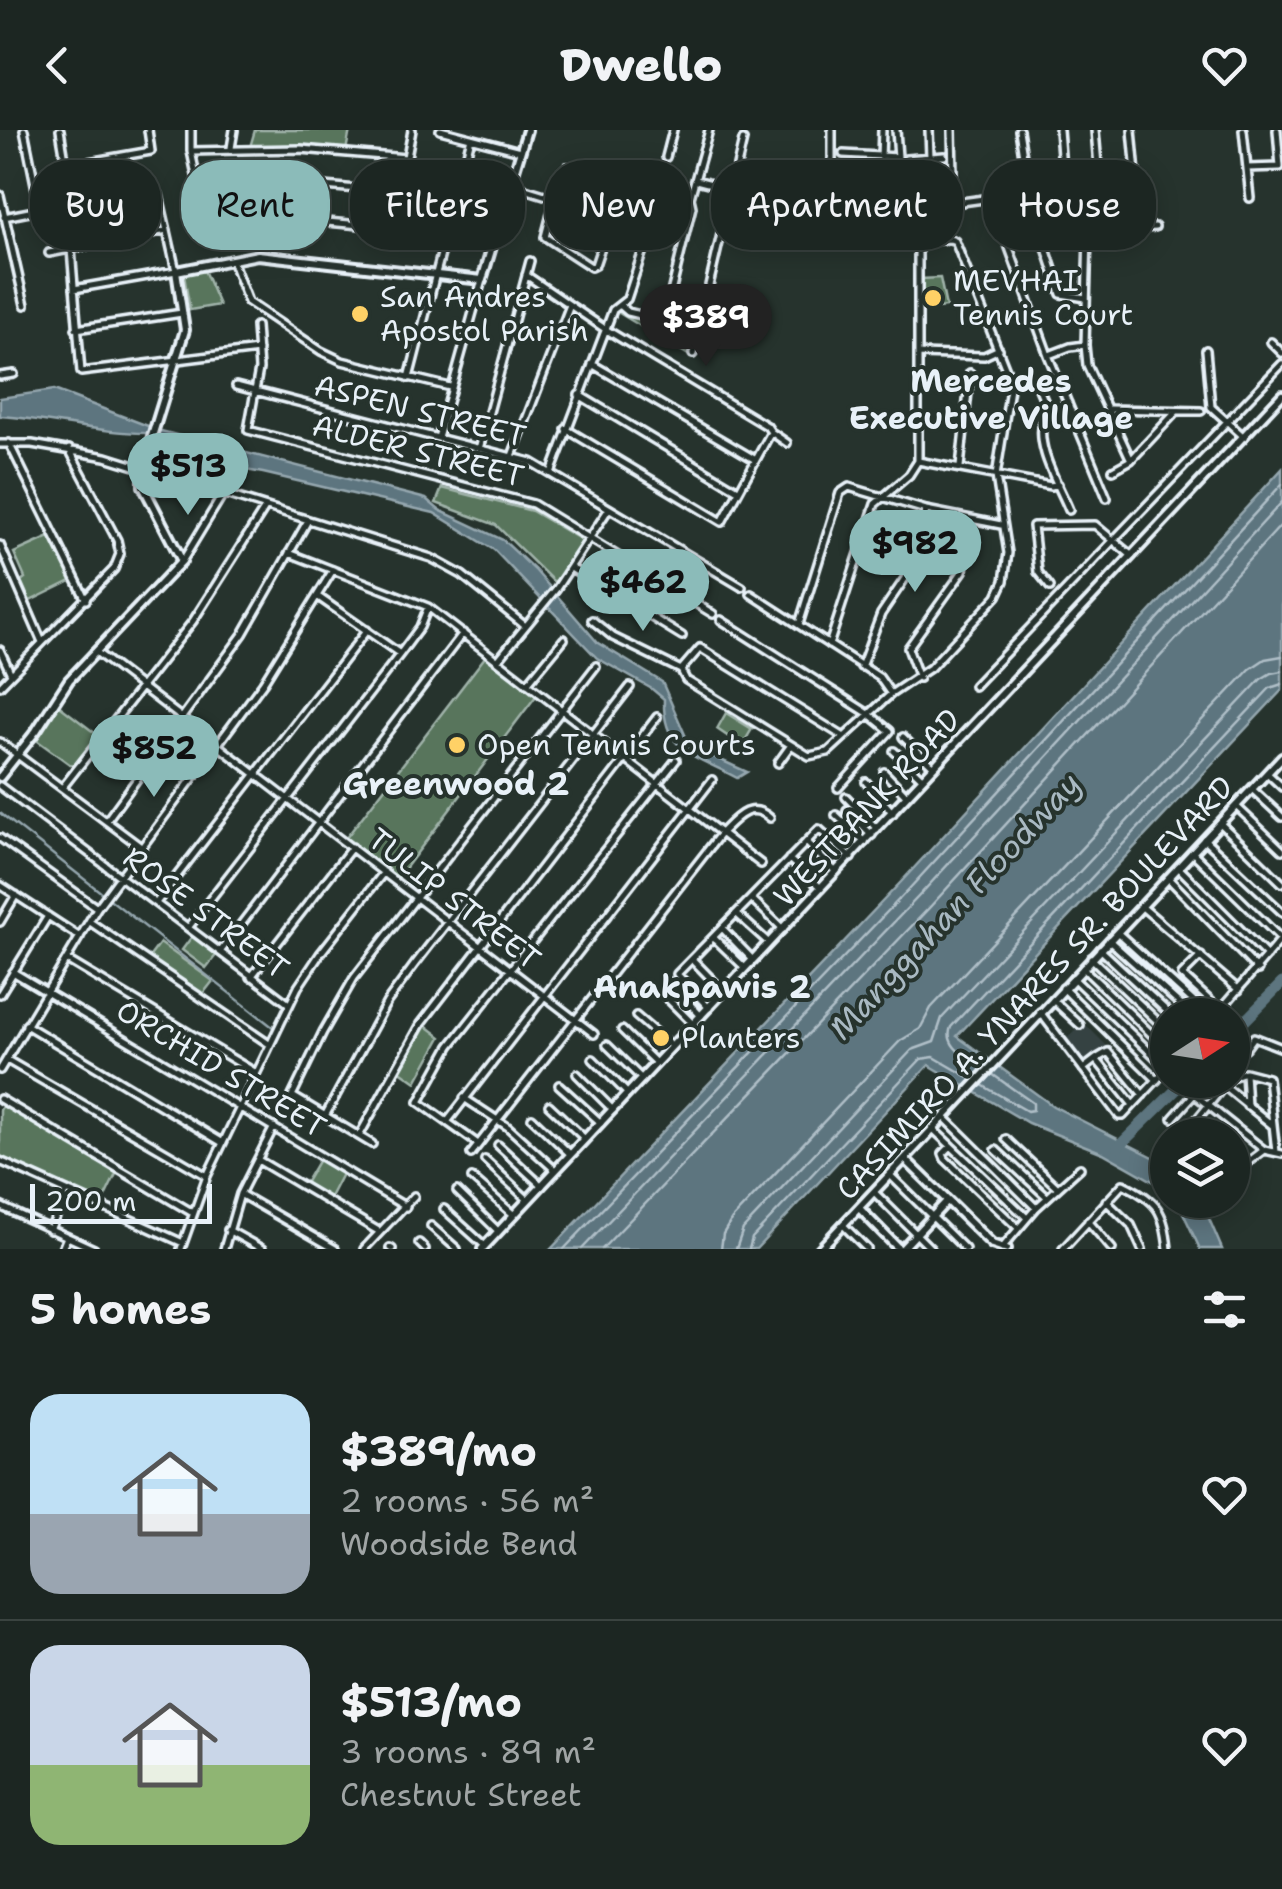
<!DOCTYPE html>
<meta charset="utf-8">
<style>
:root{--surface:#1c2622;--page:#252e2a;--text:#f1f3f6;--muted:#a0a5a5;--line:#3a4340;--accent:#8bbbb9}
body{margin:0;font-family:"Shantell Sans",sans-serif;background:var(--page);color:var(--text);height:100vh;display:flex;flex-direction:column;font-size:38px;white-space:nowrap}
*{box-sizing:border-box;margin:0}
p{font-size:32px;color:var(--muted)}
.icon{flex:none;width:55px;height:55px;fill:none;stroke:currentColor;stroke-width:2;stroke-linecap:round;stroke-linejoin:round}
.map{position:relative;height:1119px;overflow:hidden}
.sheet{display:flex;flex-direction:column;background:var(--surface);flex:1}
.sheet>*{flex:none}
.top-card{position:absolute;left:30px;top:30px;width:1222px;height:90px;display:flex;gap:20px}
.needle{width:65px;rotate:78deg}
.buttons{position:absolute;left:1150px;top:868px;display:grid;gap:20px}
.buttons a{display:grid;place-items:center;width:100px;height:100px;border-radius:50%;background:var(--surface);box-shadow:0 5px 25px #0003,0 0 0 2px var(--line);font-size:50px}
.scale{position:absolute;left:30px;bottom:25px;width:182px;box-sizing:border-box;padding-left:10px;border:5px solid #e8f1f8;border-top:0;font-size:28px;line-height:35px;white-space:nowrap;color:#e8f1f8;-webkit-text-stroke:8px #26332d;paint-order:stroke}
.price{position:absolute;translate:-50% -85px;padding:0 22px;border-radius:35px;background:var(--accent);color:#111;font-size:32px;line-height:65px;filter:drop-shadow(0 2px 5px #0008)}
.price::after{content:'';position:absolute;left:50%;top:60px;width:30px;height:22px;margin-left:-15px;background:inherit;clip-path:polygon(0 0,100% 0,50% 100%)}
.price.on{background:#222;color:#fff}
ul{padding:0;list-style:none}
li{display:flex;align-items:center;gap:30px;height:250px;padding:0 30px}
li+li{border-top:2px solid var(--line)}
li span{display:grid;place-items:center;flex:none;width:280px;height:200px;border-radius:30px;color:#555}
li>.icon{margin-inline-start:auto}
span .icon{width:120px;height:120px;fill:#fffc;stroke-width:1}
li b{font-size:42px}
h2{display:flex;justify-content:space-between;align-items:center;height:120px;padding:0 30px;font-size:42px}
.pill{padding:0 35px;border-radius:40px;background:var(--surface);box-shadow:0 5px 25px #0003,0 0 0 2px var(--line);font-size:35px;line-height:90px}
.pill.on{background:var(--accent);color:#111}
header{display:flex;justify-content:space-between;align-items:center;height:130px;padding:0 30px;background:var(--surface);font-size:45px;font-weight:800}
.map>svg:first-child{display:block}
.built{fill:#354242}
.green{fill:#58755c;stroke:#a0b3aa;stroke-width:2.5}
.water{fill:#5d757f;stroke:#95a7af;stroke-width:2.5}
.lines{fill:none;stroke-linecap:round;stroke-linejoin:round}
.shore{stroke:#b0bfc8;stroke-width:2.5}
.stream{stroke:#95a7af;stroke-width:2.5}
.river{stroke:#5d757f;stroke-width:11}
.street-casing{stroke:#e8f1f8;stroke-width:12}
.secondary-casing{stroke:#e8f1f8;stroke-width:14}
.street{stroke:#26332d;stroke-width:5}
.secondary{stroke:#26332d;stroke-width:6}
.poi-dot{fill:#ffd166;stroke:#26332d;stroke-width:4}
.labels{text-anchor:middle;stroke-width:8;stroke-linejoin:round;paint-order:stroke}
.poi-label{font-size:30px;fill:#e8f1f8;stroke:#26332d;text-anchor:start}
.street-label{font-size:30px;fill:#e8f1f8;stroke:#26332d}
.neighbourhood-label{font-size:32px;font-weight:bold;fill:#e8f1f8;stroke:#26332d}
.water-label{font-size:32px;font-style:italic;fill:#a9b9c2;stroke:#26332d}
</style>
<header><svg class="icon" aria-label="back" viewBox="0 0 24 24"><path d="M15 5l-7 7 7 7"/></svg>Dwello<svg class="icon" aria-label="heart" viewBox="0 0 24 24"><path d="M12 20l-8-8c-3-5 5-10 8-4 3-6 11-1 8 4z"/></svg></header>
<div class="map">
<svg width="1282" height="1119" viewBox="0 0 1282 1119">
<rect width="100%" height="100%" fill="#26332d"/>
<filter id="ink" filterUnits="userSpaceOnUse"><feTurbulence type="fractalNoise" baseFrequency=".01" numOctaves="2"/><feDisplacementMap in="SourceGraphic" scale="20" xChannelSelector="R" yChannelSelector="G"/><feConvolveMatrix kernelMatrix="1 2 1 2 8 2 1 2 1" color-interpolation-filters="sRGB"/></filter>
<g filter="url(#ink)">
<path class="built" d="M1084,893L1109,918L1084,938L1064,911Z"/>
<path class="green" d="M255,0H350L346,21L250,17Z
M580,64L592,68L584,98L572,93L573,86L555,80L559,66L577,72Z
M204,140L219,175L190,180L184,145Z
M940,148L946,177L922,180L920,149Z
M619,183L693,202L690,226Z
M442,358L532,381L585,412L559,451H553L496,395L436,373Z
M52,406L73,450L30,471L21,451L25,448L14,423Z
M485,527L536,566L398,748L346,708Z
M57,574L100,607L75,638L35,609Z
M726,583L752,599L742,616L717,599Z
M193,805L217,824L206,838L182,820Z
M160,813L213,851L202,865L148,829Z
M424,894L441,907L416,952L399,940Z
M3,975L117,1042L101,1075L0,1028V980Z
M321,1026L343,1042L329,1069L304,1055Z"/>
<path class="water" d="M54,260L161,301L426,369L439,380L503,410L535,440L598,513L662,552L690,616L747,642L737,648C698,626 662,623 664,569L652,559L597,528L494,420L434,383L263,343L193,331L168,320L151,303C101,304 51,289 0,286V268Z
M1282,339V560L957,906L1053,976L1167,1034V1059L1103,1023L1028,993L929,935L756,1119H551L901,752Z
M1177,1070H1201L1222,1119H1200Z"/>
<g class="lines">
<path class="shore" d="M982,939C968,928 943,916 951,897L1270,558L1282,554
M982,955L1027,981L1033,980V973L992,944
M564,1119L909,759L1282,354
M582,1119L918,767L1282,372
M602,1119L929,778L1282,394
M721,1119L723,1104L732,1089L900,911L920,899L931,878L1250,539L1265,529L1282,526
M736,1119L743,1099L912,920L934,912L942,888L1261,549L1271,543L1282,541
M749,1119L752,1108L921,929L934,927L972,949"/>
<path class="stream" d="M0,683L274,898"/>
<path class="river" d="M1232,904L1282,853
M1118,1017L1186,950"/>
<g class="street-casing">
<path id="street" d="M24,0L40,79
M60,0L72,71
M191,0V21L205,89L282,88L394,98L443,107
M440,0L520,21
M832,0V45C854,50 935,56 953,45L952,0
M929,0L930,27
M1019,0L1029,66L1061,164L1086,168
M1059,0L1064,63
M1095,0L1100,60
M1132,0L1141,98
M1243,0L1250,68
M1277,0L1280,37
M231,18L234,0
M191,21L301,19L406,28
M843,24L898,27L896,0
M666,27L673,0
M881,27L882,0
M906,29L944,26
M66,36L151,21L148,0
M567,37L620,52L622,55L595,135L591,137L545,107L562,42Z
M1247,38L1279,37
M696,50L731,59
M509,54L554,68
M199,56L271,51L400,63
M0,65L25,175
M991,68L1048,225L1107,368
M4,87L95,69
M394,98L412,0
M1076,104L1155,97
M1088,104L1085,215L1087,235L1131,330
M71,119L81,242L258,220
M49,123L167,100
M232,130L248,172L321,221L342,231L450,257
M526,145L605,199L767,296L771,302L787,313
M74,159L176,141L159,65L154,62L122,67
M620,175L628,182L697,198
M664,191L692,77L690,68L709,0
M256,196L259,239L248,300L533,374L713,484
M76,199L182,183
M1271,212L1282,223
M1206,220L1211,277L1244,307
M693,224L743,10
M920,224L984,226L999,219
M1049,225L1070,217L1085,215
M592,234L754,329
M0,246L14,244
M409,248L471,8
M1037,254L1049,282
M236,256L531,332L742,457
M579,265L738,360
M1068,273L1044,287C1034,316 1058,353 1069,380
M1109,279L1201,281
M566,299L722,392L770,304
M438,308L482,150
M9,313L86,470
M0,314H32L106,327L431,428L462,445L524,495
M479,319L530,131
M512,326L570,175
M918,331L1051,356L1058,354
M960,337L970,243
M1113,340L1131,330L1176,282
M551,343L613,180L627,169L662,63L690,68
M0,415L42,512
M289,423L428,477L761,734
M183,430L223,364
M571,438L682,506
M1050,457L1038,442L1033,396L1095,395L1132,426
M751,464L879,547L891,564
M317,466L400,524
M592,490L613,507L681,540
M721,490L869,584L890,601L838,658
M799,494L840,363L849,357L926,380L1001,395
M829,515L875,374L909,345L918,331V78L991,68L1137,56
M0,520L11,544
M96,522L594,904
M498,530L556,459L608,380
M861,537L881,484L906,447L918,420L926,380
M681,540L686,550L809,626L828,622L891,564L930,538L997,466L1004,451L1008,423L996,346L1011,252L955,111L950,109L917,112
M681,540L700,518L844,607
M919,548L908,518L963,441L969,389
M527,554L564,509
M0,556L114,439L120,424L117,410L69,319
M974,556L1282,234
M903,607L933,636
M0,612L141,717
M894,621L922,648
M778,633L791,615
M884,642L906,665
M1267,643L1282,657
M866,652L893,683
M0,656L289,874
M62,658L193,491L265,378
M1252,659L1282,687
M846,667L877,699
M1236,676L1282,720
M847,680L872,705
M836,685L865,712
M107,690L243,504L307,392
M1220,693L1282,753
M0,708L97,778
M1204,709L1282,782
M806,712L836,742
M1192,722L1281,809
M789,729L820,757
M1178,737L1267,826
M1168,748L1258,840
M0,755L80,807
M753,770L783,799
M156,773L367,500
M1141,776L1239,860
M737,784L768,812
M0,792L16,765
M90,792L269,914
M188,798L400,524L420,497L428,477
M723,799L752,829
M1118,803L1208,885
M714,808L744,837
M1109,810L1192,885
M1100,819L1171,885
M220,822L463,503
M1201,826L1182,845L1220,880
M1091,828L1168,901
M692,829L724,862
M67,830L256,943
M1083,838L1168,920
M13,842L406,1077
M251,847L352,717
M1073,848L1167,938
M669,852L701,886
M1063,858L1157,950
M660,861L693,894
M0,864L48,786
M1053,870L1080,895
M709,878L677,844L819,699L851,728
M1040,882L1119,986H1123L1168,938
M1216,885L1282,808
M636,886L671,916
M26,895L223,1013
M622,900L656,933
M607,915L642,949
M1246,918L1254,907L1282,918
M593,929L628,964
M1096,929L1108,922L1143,965
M7,930L207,1046
M1083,939L1096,929L1133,975
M0,940L97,778L263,553L333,440
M1245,942L1247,976
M577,944L613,980
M1232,947L1245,942L1268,948L1276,1022
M559,955L601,993
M1224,956L1272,995
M1194,964L1264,1020L1282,1024
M464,968L508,997L555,1040
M0,969L193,1083
M549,975L585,1009
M325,986L387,872L415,834L630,557
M944,987L1036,1078
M532,988L570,1024
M1173,988L1207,950
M447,992L712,650
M1195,992L1210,1005
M933,999L1027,1088
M1184,1005L1229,950
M359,1006L421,894L657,587
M1006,1009L1058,1058
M372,1014L292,966L323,902L354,848L596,536
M478,1014L419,972L450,916L676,630
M498,1015L542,1056
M951,1016L943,1024L945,1029L1018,1098
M996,1020L1047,1067
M1232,1023L1246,1034
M471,1024L721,703C736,688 750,670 770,688
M258,1030L380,1102
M485,1030L528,1070
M0,1031L183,1113
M1232,1044L1264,1020
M890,1045L965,1119
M472,1048L514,1085
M457,1061L498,1101
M874,1062L931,1119
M240,1064L335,1119
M1106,1071L1131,1095L1142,1119
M0,1076L94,1119
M444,1079L485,1116
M1088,1091L1112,1119
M843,1095L867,1119
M431,1096L457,1119
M50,1100L66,1063
M228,1100L262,1119
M419,1113L425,1119
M390,1118L392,1119
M1002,1118L1036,1078L1080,1038
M62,1119L67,1107
M181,1119L207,1046L298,857L320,824L384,742
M224,1119L240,1064L274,997
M364,1119L414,1066
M1063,1119L1123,1054C1158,1071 1164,1081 1168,1119"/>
</g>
<g class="secondary-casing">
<path id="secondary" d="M0,647L36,601L69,550L182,431L143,356V339L149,316L185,200L176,141L258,125L482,150L527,0
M905,1029L992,1114L1007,1119
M859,1078L899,1119
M482,1119L1282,265
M820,1119L1282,627
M902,1119L947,1071"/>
</g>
<use href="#street" class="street"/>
<use href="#secondary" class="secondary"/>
</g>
</g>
<g class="poi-dot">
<circle cx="933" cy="168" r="10"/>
<circle cx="360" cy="184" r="10"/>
<circle cx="457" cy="615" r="10"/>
<circle cx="661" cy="908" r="10"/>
</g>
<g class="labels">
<g class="poi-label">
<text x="953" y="161">MEVHAI<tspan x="953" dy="34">Tennis Court</tspan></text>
<text x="380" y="177">San Andres<tspan x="380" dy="34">Apostol Parish</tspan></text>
<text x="477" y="625">Open Tennis Courts</text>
<text x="681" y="918">Planters</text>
</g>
<g class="street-label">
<text transform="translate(420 281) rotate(14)" y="10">ASPEN STREET</text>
<text transform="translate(418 321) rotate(14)" y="10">ALDER STREET</text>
<text transform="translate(867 678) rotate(-47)" y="10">WESTBANK ROAD</text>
<text transform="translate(454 769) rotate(38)" y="10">TULIP STREET</text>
<text transform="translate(206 783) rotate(37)" y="10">ROSE STREET</text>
<text transform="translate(1035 858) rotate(-47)" y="10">CASIMIRO A. YNARES SR. BOULEVARD</text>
<text transform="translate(221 939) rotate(31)" y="10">ORCHID STREET</text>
</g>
<g class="neighbourhood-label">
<text x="991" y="262">Mercedes<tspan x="991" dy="37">Executive Village</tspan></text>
<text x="456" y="665">Greenwood 2</text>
<text x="702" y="868">Anakpawis 2</text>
</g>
<g class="water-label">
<text transform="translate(955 776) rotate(-47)" y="11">Manggahan Floodway</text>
</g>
</g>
</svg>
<div class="buttons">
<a><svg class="needle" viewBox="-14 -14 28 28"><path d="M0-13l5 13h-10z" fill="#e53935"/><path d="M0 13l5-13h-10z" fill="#a0a5a5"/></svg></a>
<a><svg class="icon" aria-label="layers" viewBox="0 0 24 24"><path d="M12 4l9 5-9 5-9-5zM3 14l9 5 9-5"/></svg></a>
</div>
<div class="scale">200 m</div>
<b class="price on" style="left:706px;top:239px">$389</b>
<b class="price" style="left:188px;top:388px">$513</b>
<b class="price" style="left:915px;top:465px">$982</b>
<b class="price" style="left:643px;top:504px">$462</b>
<b class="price" style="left:154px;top:670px">$852</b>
<div class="top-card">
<a class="pill">Buy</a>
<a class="pill on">Rent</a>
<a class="pill">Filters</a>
<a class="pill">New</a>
<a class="pill">Apartment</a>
<a class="pill">House</a>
</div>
</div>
<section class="sheet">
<h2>5 homes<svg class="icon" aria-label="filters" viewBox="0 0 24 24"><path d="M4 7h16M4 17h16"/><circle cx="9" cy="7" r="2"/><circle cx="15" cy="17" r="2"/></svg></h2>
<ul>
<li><span style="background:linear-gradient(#bfe0f5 60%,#9aa5b1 0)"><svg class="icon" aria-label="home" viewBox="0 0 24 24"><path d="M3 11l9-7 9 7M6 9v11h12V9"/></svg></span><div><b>$389/mo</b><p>2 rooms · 56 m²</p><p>Woodside Bend</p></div><svg class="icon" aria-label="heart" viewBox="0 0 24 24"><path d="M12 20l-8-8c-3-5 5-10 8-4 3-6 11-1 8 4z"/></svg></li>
<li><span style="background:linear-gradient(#c9d6e8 60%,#8fb573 0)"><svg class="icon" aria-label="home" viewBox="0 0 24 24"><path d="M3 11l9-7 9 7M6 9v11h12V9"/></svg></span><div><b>$513/mo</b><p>3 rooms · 89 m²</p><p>Chestnut Street</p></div><svg class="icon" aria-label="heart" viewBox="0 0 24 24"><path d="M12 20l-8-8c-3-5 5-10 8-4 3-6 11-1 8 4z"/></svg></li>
</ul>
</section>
